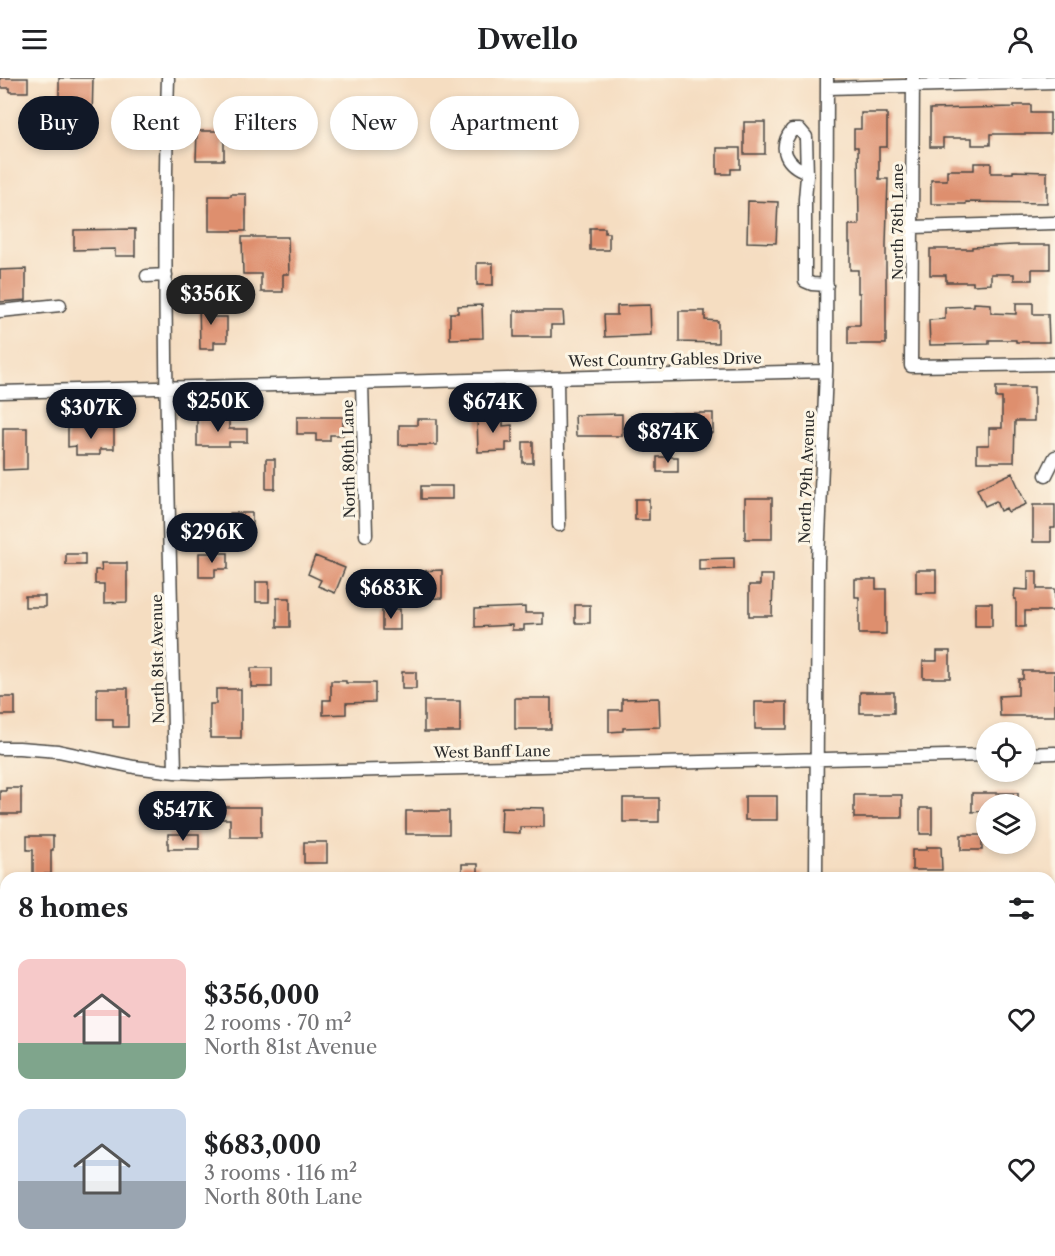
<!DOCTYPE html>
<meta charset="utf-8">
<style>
:root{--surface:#fff;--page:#f6f6f6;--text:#202124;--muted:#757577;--accent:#111827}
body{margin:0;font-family:"Libre Caslon Text",serif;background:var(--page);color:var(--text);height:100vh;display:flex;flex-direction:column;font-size:22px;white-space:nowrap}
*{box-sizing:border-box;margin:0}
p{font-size:20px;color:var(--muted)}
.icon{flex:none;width:33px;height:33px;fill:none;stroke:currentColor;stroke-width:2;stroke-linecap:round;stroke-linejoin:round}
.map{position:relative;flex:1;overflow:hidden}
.drawer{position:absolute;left:0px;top:794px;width:1056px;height:386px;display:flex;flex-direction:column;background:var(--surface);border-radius:18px 18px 0 0;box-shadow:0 3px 9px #0003}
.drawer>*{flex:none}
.guide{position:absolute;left:18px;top:18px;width:600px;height:54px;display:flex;gap:12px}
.fabs{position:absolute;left:976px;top:644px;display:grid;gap:12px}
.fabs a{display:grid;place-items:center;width:60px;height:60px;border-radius:50%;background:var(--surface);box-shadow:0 3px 9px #0003;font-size:30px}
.price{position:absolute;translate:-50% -51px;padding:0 14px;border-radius:21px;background:var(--accent);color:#fff;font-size:20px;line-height:39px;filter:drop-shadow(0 2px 3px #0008)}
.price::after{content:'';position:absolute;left:50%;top:36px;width:18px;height:14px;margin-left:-9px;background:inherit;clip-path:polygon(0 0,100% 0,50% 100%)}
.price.active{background:#222;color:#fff}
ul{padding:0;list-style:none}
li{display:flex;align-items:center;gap:18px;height:150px;padding:0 18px}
li span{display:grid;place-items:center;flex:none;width:168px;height:120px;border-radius:12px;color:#555}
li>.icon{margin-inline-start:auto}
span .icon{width:72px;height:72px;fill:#fffc;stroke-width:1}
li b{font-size:26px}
h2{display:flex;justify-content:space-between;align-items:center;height:72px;padding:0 18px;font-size:26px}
.chip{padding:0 21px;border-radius:27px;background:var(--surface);box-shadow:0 3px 9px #0003;font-size:21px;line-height:54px}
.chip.active{background:var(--accent);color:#fff}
header{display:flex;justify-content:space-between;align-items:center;height:78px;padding:0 18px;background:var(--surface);font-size:27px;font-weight:700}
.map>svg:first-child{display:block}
.green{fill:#95db94;stroke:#608360;stroke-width:1.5}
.building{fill:#de8f6e}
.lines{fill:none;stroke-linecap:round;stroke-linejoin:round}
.minor-casing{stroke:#494642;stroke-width:15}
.minor{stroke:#fff;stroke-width:12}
.labels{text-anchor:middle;stroke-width:6;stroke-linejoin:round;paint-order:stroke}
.street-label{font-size:15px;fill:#2b2b2b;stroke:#fcf5e5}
</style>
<header><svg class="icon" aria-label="menu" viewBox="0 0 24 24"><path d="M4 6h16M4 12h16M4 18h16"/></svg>Dwello<svg class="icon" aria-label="person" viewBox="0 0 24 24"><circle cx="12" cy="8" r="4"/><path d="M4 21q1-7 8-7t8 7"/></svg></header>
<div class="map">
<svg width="1055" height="1178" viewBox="0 0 1055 1178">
<rect width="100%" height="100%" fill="#fcf5e5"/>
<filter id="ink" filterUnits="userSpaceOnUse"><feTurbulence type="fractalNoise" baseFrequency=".0167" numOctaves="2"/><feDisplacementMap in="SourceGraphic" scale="12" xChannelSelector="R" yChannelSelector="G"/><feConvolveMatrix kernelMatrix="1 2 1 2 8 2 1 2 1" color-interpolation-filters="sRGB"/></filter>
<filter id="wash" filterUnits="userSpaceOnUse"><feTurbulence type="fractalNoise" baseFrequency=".008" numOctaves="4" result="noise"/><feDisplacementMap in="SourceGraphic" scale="24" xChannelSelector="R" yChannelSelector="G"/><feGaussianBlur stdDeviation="1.35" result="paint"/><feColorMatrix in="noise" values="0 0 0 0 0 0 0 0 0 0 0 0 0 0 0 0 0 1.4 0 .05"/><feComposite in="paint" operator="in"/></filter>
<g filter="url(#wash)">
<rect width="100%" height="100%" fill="#f5ddc1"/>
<path class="green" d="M157,1173H392V1178H157Z"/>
<g id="blocks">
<path class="building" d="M0,0H28V14H10V10H0Z
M59,0H93L92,43H65V38H59Z
M1014,27H1031V35H1050V56H990V67H972V60H943V69H930V31L1014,29Z
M861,35H887V69H879V101H888L886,166V266H848V247H860V215H858V192H850V165H849V147H859L858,69H854V51H861Z
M744,44H765V76H744Z
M197,53H224V82H196Z
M717,70H740V91H731V96H717Z
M974,85H991V95H1013V93L1047,94V125L966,124V126H931V102H947V92H974Z
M231,116H246V153H209V118H231Z
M748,123L778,124L776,165L747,164Z
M590,150H605V155H609V172H590Z
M135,151V178H115V171L74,172V152Z
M242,159H288L289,196H283V214H261V196H243Z
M1014,167H1050V191H1032V202H1014V196H991V206L973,207V204H946V197H930V171H972V169Z
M477,185H493V207H477Z
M26,191V222L0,224V192Z
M199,222H212V239H227V264H214V271H200Z
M974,225L991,226V235L1016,236V225H1033V236H1048L1049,264H1016V262H989V266L930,267L929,242L945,241V229L974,228Z
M482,227L483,260L450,261V235H458V228Z
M650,227L651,257L605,259L604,237H617V228Z
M514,233H563L564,247H551V259H514Z
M679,233H705V242L718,243V265L679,264Z
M996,309H1034V343H1015L1014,384H977V367H989V350H1002V320H996Z
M673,335H713V355H697V363H681V356H673Z
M622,336V358H576L575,337Z
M297,339H343V357H330V363H316V356H297Z
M477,339H503V348L512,347V365H506V373L478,374Z
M197,341H229V351H247V364H229V368H197Z
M417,341H437V367H399V347H417Z
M114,349V371H100V377H76V368L68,369V350Z
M3,350H27V391L3,392Z
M523,364H533V385H523Z
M657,379H678V394H657Z
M266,381H275V411H266Z
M1012,395L1026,426L1008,434L1006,430L1000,433L996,423L985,428L977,411Z
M421,408H452V421H421Z
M745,420H772V461H745Z
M635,421H649V442H635Z
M1033,427H1055V450H1051V464H1033Z
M230,435H252V448H230Z
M199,475H228V491H215V499H199Z
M66,476H85V487H66Z
M315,478L345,490L335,515L318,508L321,502L308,496Z
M734,480V491L699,492V481Z
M101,485H127V524L104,525V506H95V492H102Z
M442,492V520L393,521L392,494Z
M916,492H936V515H916Z
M1028,493H1037V511H1055V533H1025V549H1016V521H1014L1015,511L1028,512Z
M760,497H773L772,538H749V507H760Z
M855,501H876V511H886V556H859V519H855Z
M256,504H269V524H256Z
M25,518H45V529H25Z
M277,520H290V549H277Z
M975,525H992V548H975Z
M575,527H590V545H575Z
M525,529V535H543V546L524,547V552H512V547L475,549V531Z
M382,531H400V552H382Z
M937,573H950V600H923V583H937Z
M251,590H272V609H251Z
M1023,593H1055V638H1000L999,618L1018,617V601H1023Z
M402,594H416V611H402Z
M331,603H346V605H375V624L346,625V636L323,637V622H331Z
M97,610H128V649H113V641H97Z
M216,611H241V660H210V626H216Z
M860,614H894V635H860Z
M0,619H15V637H0Z
M515,620H551V651H515Z
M659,620L660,649L623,650V653L609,654V632H622V621Z
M424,623H460V654H424Z
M755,624H787V651H755Z
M6,710H21V736H0V713H6Z
M972,715H1018V726H987V733L972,734Z
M854,717H902V740H854Z
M745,718H777V742H745Z
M623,720H659V744H623Z
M220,729H261V759H230V741H220Z
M502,729L544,730V749H520V755L501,754Z
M920,730H932V756H920Z
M406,733H449V756H406Z
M168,756H199V771H168Z
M961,757H982V772H961Z
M27,758H53V772H51V796H33V772H27Z
M304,764H327V785H304Z
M927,769H941L942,792H912V772H927Z
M462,786H478V800H462Z"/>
</g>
</g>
<g filter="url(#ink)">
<use href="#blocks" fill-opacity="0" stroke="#494642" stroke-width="1.5"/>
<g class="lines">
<g class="minor-casing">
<path id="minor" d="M168,0C161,231 170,463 175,694
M913,0L911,288L1055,286
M828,10L1055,4
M807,94C787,87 777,71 792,52H800L806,59L807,98L805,121V203L812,206L827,207
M913,149L1055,145
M147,198L166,197
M0,233L60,227
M557,300L559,447
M362,305L366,457
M0,314L826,293
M1046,397L1055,379
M0,670H19L58,673L134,689L175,694L220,696L987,677
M1026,676L1055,675
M816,800L818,483L826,293L827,0
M1050,912H1055
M0,940H6
M807,1173V1178
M822,1173V1178
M1046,1173V1178"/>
</g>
<use href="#minor" class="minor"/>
</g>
</g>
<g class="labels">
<g class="street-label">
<text transform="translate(898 144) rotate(-90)" y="5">North 78th Lane</text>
<text transform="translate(665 282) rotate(-1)" y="5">West Country Gables Drive</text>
<text transform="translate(349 381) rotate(-91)" y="5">North 80th Lane</text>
<text transform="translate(807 399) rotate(-88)" y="5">North 79th Avenue</text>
<text transform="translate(158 581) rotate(-91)" y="5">North 81st Avenue</text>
<text transform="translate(492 674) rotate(-1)" y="5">West Banff Lane</text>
</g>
</g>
</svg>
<div class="fabs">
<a><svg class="icon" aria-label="locate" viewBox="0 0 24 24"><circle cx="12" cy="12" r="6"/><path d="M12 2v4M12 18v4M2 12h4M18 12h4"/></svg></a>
<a><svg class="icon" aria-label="layers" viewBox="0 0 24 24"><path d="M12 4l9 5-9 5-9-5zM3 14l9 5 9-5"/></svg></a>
</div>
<b class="price active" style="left:211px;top:248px">$356K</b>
<b class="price" style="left:218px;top:355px">$250K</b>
<b class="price" style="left:493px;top:356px">$674K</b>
<b class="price" style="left:91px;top:362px">$307K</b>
<b class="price" style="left:668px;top:386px">$874K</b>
<b class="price" style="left:212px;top:486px">$296K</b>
<b class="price" style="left:391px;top:542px">$683K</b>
<b class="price" style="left:183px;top:764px">$547K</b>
<div class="guide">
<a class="chip active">Buy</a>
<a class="chip">Rent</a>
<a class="chip">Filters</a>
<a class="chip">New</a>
<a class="chip">Apartment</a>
</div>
<section class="drawer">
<h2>8 homes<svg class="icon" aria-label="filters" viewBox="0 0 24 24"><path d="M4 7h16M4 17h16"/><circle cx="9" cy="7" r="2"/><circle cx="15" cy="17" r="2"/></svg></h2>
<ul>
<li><span style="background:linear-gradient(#f6c9c9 70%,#7fa58c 0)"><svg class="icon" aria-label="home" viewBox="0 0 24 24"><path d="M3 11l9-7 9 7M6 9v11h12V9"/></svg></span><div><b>$356,000</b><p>2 rooms · 70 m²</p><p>North 81st Avenue</p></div><svg class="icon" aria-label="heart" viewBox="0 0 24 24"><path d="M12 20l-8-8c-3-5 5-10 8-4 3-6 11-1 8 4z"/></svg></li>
<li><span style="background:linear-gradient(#c9d6e8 60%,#9aa5b1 0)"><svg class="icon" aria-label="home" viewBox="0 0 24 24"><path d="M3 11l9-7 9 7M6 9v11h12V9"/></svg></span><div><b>$683,000</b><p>3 rooms · 116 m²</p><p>North 80th Lane</p></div><svg class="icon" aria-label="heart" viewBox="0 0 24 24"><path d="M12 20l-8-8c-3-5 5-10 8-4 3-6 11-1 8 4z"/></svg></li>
</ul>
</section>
</div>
